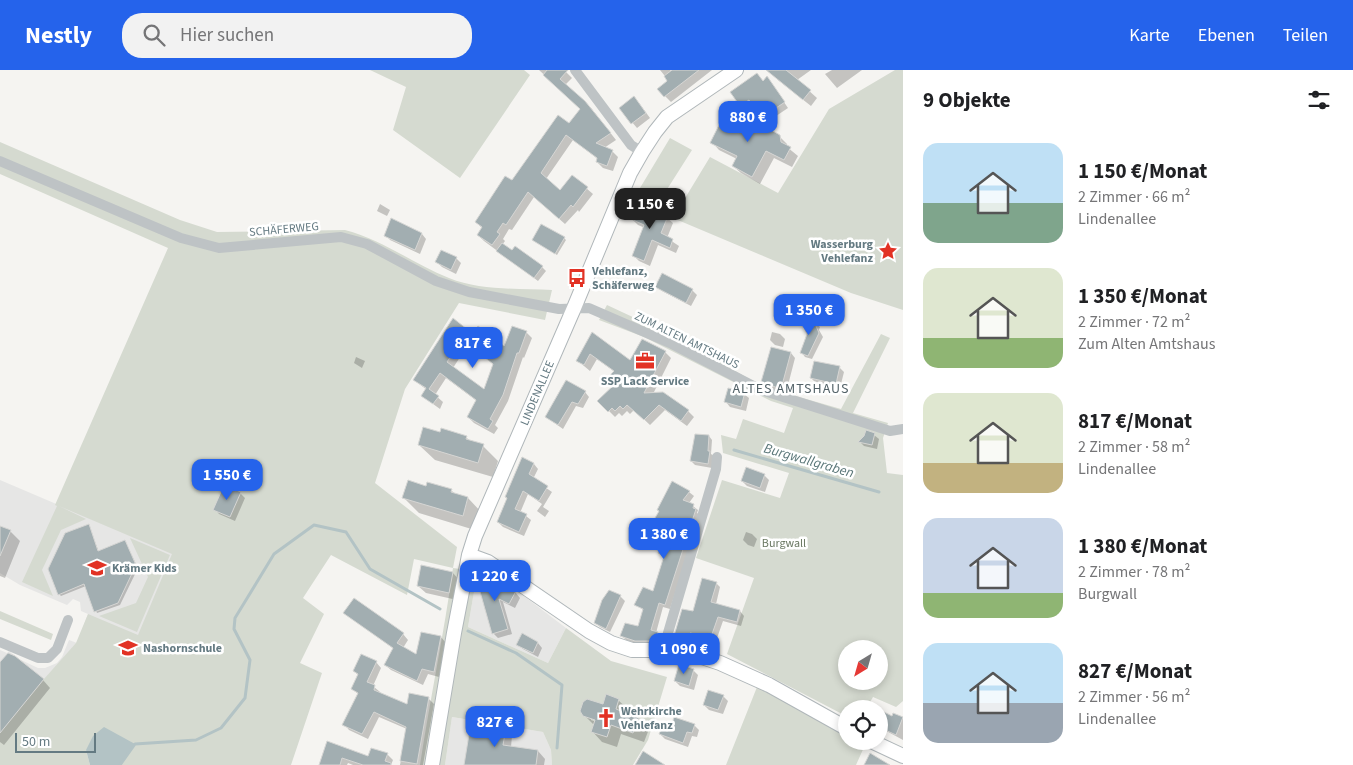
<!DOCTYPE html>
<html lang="de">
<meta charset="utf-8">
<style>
:root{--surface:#fff;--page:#f2f2f2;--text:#202124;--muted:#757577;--accent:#2563eb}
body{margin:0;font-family:"Source Sans 3",sans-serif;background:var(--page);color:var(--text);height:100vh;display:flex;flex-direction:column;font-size:19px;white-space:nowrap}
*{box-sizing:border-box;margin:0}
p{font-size:16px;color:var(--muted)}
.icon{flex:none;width:28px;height:28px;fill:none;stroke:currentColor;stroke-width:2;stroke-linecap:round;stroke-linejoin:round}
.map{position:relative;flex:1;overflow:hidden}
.sheet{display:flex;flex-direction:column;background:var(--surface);width:450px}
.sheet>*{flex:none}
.needle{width:32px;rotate:217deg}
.controls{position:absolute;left:838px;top:570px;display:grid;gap:10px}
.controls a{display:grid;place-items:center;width:50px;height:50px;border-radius:50%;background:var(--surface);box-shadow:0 2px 8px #0003;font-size:25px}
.scale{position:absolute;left:15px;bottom:12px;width:81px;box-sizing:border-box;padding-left:5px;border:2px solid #647a82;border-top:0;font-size:14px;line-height:18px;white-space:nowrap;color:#647a82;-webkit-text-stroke:4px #fff;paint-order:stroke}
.price{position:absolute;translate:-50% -42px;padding:0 11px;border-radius:10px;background:var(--accent);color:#fff;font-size:16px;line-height:32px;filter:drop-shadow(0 1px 2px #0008)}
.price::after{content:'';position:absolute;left:50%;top:30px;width:15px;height:11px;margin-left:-8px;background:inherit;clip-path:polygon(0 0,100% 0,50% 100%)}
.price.current{background:#222;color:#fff}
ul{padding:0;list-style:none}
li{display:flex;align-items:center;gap:15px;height:125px;padding:0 20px}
li span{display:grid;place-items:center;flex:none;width:140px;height:100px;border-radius:15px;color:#555}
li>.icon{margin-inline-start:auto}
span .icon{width:60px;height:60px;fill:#fffc;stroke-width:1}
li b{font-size:21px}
h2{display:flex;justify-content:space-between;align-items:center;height:60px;padding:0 20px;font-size:21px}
header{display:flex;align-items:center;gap:30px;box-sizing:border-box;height:70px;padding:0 25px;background:var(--accent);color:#fff}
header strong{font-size:24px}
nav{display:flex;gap:28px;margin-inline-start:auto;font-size:18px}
.search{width:350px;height:45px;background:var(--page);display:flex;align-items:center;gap:12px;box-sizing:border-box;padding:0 18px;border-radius:20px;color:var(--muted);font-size:19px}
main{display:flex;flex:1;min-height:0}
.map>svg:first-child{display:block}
.built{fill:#e6e6e5}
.green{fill:#d5dad0;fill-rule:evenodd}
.water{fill:#b3c3c5}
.shadow{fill:#0003;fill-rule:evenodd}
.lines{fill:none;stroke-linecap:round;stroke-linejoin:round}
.stream{stroke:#b3c3c5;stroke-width:3}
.building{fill:#a2aeb1;stroke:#d6d6d4}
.secondary-casing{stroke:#b0b7ba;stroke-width:16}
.street{stroke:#bec3c5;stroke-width:10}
.secondary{stroke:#fff;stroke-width:14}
.labels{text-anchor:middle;stroke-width:5;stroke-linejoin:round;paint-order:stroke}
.street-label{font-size:12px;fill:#647a82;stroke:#fff}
.poi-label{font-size:12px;font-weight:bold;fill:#647a82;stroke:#fff;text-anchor:start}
.park-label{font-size:12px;fill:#6b7963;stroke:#fff}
.neighbourhood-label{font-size:14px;letter-spacing:1px;fill:#526167;stroke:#fff}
.water-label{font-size:14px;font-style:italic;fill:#5a7678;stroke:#fff}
</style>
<header>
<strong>Nestly</strong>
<div class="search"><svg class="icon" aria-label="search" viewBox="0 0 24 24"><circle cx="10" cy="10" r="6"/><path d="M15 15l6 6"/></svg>Hier suchen</div>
<nav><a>Karte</a><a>Ebenen</a><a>Teilen</a></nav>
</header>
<main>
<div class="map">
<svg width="903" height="695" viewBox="0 0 903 695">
<rect width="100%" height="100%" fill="#f5f4f1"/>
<path class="built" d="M0,410L183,488L203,476L100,627L0,695V580L7,583L9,581L19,589L38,598H45L57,593L62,587L69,570L77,573L88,544L81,541L80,532L73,529L67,535L20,515L0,503Z
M481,502L516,520L566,558L548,593L468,557L475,516Z
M452,647L543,662L551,680L552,695H445Z"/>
<path class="green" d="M370,0H524L530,5L460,108L393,60L406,17Z
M895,0H903V240L851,223L673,148L710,87L778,123L829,39Z
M670,68L692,80L659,132L637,123Z
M0,72L180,150L217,162L345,160C383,170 414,194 449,208C481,221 519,218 552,220L545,250L459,233L405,319L375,413L457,477L453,498L481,502L475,516L468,557L548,593L566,558L611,591L667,607L648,670L633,695H552L551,680L543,662L452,647L445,695H420C430,629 444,564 453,498L414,489L407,525L331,485L303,528L324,544L300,593L322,603L291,695H120L135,674L86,680L90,695H0V663L44,609L76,573L88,544L138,565L172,484L59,436L86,449L61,460L42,500L53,526L22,512L57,436L55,435L168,178L0,104Z
M607,235L684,271L761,316L841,339L881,264L890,268L853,343L888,353L883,368L887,403L903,405V631L896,637L873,627L866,639H846V646L727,584L754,508L696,488L722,410L780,428L789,403L723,383L721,365L736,369L743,349L784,363L793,338L771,331L644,267L599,250ZM846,579H879V611H846Z
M130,468L170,485L137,562L99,546L136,533L148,507Z
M0,541L53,564L51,570L0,549Z
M757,617L846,665V671H859L865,675L856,695H726Z"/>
<path class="water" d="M104,657L135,674L120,695H90L86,680L93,666Z"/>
<path class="shadow" d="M539,0H564L572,8L565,15L591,38L616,70L604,78L612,81L618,87L613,101L603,98L597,92L598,89L573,70L546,109L560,121L572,106L593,124L579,142L578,140L565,154L534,127L512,160L509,159L503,169L505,171L502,175L542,197L546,201L538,211L484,171L478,165L482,158L476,152L569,55L581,39Z
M660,0H670L675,6V0H712L671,32L665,26L669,11Z
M773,0H811L797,10L817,28L811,36L778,10L771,3Z
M832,0H862L837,18L825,4Z
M757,4L764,12L771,13L788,38L767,52L753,35L746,40L741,35Z
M639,33L650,48L637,58L620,38Z
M761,63L779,66L787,74V77L798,86L792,97L774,88L760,114L741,103L733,96L737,89L719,80L712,72Z
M380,134L390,140L387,146L377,141Z
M667,148L673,153L667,168L679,176L676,183L658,175L650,196L639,191L633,185L645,158L638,155L632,149Z
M422,164L426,169L420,184L390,170L386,165Z
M564,168L566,170L557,185L533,170Z
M456,188L461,193L456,204L442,197L437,192Z
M657,217L692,220L697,225L691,236L662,221Z
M816,254L820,257L819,260L823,267L812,289L805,287L802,283Z
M467,261L473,267L453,298L484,321L505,278L526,262L532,268L524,288L523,287L508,331L495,355L498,358L494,364L474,353L468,347L477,331L446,308L435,325L443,332L440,339L422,326L427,320L414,310Z
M772,262L780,264L785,269L783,277L775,275L770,270Z
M593,264L630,292L665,282L671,288L653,324L688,341L694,347L687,356L665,340L650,355L634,340L630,344L627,341L622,346L619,343L615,347L599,331L618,312L615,302L597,289L590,301L578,291Z
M791,283L795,288L786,323L768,317L763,312Z
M356,287L365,291L362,298L354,293Z
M839,297L844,302L840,318L816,313L811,308Z
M585,322L589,327L583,338L576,336L563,359L546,347Z
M744,324L749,328L746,341L730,337L726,332Z
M874,365L879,369L877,379L864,376L860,372Z
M709,366L712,370L711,384L714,386L712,398L695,395L691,391Z
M466,367L471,372L483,376L498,391L493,407L435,390L419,375Z
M523,389L534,394L538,399L533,409L552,422L543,437L549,441L545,447L537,441L542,434L528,424L520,443L526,446L531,450L524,466L503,457L498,452Z
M764,405L769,410L765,422L747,416L742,411Z
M428,413L452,421L456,425L468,428L483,444L478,461L419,443L404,428L426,418Z
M689,422L694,426L689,433L698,440L697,443L700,445L670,539L663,537L656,563L662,568L660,575H641L626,570L622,566L638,558L644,541L636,534L654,522L664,488L659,483L668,465L653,454Z
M240,423L245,428L235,451L219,444L215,439Z
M88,455L99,482L126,474L138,498L120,535L97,543L86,516L61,526L59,524Z
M0,457L10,461L20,471L5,508L0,506Z
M746,462L752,464L757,469L754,477L748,475L743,470Z
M453,503L460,511L457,530L426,523L418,516Z
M716,513L720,517L716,534L740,541L744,546L741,556L723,551L716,571L694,567L692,577L679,573L675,569Z
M481,519L515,522L520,528L515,538L503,532L512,564L498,568L493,563Z
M609,521L620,526L625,531L610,562L600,557L595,552Z
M351,548L403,564L408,570L403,578L417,586L441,567L446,573L439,607L428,604L423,615L391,600L385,595L394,579Z
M538,573L542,578L538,587L523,579L518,574Z
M376,592L381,598L373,616L380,622V624L408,636L428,628L434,634L423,695H400L407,659L379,647L368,669L349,660L344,654L359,625L353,619L358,605L354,601Z
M0,594L43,610L50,618L4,675L0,672Z
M693,600L698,605L694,620L680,616L675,611Z
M723,626L728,631L723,644L709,640L704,635Z
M618,630L629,640L627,644L639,649L649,659L644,672L621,664L617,677L602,672L592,661L594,655L584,645ZM591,647L600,653L591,650Z
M882,643L892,648L894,644L903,649V670L879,657V650Z
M694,655L699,660L697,667L692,666L688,677L665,669L660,664L672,656Z
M505,659L512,666L511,677L538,681L545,689L544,695H466Z
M328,673L369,687L387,684L393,690L391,695H353L348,693L347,695H321Z"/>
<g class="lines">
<path class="stream" d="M734,380L879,422
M468,561L516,583L562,615L557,678
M120,695L135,674L196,670L221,658L245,628L250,590L234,559L235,548L274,484L314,455L346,462L370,499L440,539"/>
</g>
<path class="building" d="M547,0H568L560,9L585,31L611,63L596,73L613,80L607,96L596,92L597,88L566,65L541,103L560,120L572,105L588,117L573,137L571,135L559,149L528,122L506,155L503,153L497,162L500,164L492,175L477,165L482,157L475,152L505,106L512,110L558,45L569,53L580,39L543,5Z
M672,0H699L664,27L657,19L667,11L664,6Z
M766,0H786L811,20L803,30Z
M757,3L763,11L767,6L785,32L761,48L749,30L740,36L730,22Z
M634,26L646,43L631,54L619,38Z
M725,43L757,60L748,47L780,65L781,72L791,77L784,90L766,81L752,107L732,96L737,86L710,73Z
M637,134L668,146L661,163L673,169L670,178L652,170L644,191L632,186L644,155L631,149Z
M391,148L422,163L415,180L384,166Z
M541,154L565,167L555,184L532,170Z
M502,173L512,180L515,176L543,196L534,208L496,181Z
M441,180L457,187L451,200L435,192Z
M662,203L693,219L686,233L655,217Z
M453,248L468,260L447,292L484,319L493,294L483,286L490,278L472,263L478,256L504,276L512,256L527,261L519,283H517L503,325L490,349L493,351L488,359L467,347L476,330L440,303L429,319L439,326L433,334L421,326L426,318L413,310Z
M800,248L817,252L816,256L819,263L808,286L800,283L807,264Z
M592,262L630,290L642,269L666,281L644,323L663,322L689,340L681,351L659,335L644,350L627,335L623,339L620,336L615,341L612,338L608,342L597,331L617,312L610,305L614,301L590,284L584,295L576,291Z
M771,277L791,282L781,319L761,312Z
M814,291L840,296L836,314L810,308Z
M566,310L586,321L578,334L572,332L558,355L545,347Z
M728,318L745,322L741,337L724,332Z
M423,357L440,362L441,358L467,366L466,369L484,374L478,393L418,375Z
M866,360L875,363L872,375L858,372L864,366Z
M695,364L709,365L708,381H710L708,394L690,391Z
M522,387L534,393L529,404L548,416L539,431L523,421L515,439L527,444L519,462L497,452L507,428L505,427Z
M746,397L765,404L760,418L741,411Z
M408,410L426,416L427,412L452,419L451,422L468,427L463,446L402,428Z
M672,411L690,421L683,430L694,434L693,438L696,439L665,535L659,533L651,560L658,562L656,571H635L620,566L625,553L638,556L643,539L634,535L643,517L653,521L664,486L658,483L667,464L651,455L659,441L657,440Z
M224,415L241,422L230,447L213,440Z
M89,454L98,481L125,470L136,495L118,533L94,542L84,514L58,525L48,499L65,463Z
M0,456L11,460L0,486Z
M421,495L453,502L449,523L417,516Z
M484,504L516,521L509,534L499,529L508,559L492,564L479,518L477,517Z
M702,508L717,512L711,532L740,540L737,552L718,547L711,567L690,563L687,573L673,569L682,539L693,541Z
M609,520L621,525L606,559L594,553L602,530Z
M354,528L404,563L397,573L416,584L421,562L441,566L434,602L422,599L417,611L384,595L393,578L343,543Z
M522,563L538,572L533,583L516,575Z
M8,583L15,586L44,609L0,663V592Z
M361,584L377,591L367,612L375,615L374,620L407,634L409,623L429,627L417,694L400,691L406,657L374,642L362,664L342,655L358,623L351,619L358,604L353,601Z
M679,594L694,599L689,616L674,611Z
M708,620L724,625L718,640L703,635Z
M606,624L619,629L616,639L639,648L633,663L611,655L607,667L591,662L595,650L583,646L580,641L583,632L587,629L603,634Z
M882,641L892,646L893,643L903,647L896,665L879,657V648Z
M674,647L695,654L692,663L687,662L683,673L659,664L664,652L672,654Z
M471,652L506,658L503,675L538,680L536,695H464Z
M327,671L368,686L371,678L388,683L385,691L391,693V695H363L342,688L340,695H319Z
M643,681L665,695H635Z
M870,683L890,695H864Z"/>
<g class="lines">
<g class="secondary-casing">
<path id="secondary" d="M469,485L488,492L589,561L611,573L632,580H663L693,584L720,593L769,615L846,658
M871,671L903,686
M432,695L454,563L469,485L475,466L574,238L630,103L642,82L655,62L667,47L736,0"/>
</g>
<path class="street" d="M575,0L631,75L642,82
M0,91L181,168L219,178L341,167L367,174L436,211L469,222L559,239L589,238L672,274L761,320L890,361L903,359
M0,572L38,588H48L57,579L68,550
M663,580L716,399L717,387"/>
<use href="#secondary" class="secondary"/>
</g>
<defs>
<g id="sight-bare" transform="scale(1.5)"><path d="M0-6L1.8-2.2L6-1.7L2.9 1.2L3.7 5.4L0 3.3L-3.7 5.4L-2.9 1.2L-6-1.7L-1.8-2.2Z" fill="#e23224" stroke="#fff" stroke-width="2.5" paint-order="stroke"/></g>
<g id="bus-bare" transform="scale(1.5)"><path d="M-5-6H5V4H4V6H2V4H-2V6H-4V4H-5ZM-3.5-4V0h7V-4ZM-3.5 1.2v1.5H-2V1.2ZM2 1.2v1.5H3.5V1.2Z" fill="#e23224" stroke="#fff" stroke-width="2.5" paint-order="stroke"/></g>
<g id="office-bare" transform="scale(1.5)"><path d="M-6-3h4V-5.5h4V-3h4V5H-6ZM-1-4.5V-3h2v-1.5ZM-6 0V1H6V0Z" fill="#e23224" stroke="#fff" stroke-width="2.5" paint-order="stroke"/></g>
<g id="school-bare" transform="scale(1.5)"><path d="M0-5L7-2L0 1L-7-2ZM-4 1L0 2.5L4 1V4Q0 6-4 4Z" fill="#e23224" stroke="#fff" stroke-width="2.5" paint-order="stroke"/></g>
<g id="church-bare" transform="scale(1.5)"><path d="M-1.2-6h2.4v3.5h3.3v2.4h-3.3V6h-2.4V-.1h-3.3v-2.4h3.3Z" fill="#e23224" stroke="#fff" stroke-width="2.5" paint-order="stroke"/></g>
</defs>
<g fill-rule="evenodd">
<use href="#sight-bare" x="888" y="181"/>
<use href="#bus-bare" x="577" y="208"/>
<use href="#office-bare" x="645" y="291"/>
<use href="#school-bare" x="97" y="498"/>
<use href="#school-bare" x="128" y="578"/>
<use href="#church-bare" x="606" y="648"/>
</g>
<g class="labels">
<g class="street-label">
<text transform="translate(284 159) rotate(-5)" y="4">SCHÄFERWEG</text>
<text transform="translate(687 270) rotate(26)" y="4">ZUM ALTEN AMTSHAUS</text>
<text transform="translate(537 323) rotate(-67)" y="4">LINDENALLEE</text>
</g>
<g class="poi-label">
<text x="873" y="178" text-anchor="end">Wasserburg<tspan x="873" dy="14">Vehlefanz</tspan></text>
<text x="592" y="205">Vehlefanz,<tspan x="592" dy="14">Schäferweg</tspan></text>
<text x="645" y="315" text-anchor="middle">SSP Lack Service</text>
<text x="112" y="502">Krämer Kids</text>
<text x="143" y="582">Nashornschule</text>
<text x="621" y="645">Wehrkirche<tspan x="621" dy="14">Vehlefanz</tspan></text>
</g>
<g class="park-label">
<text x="784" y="477">Burgwall</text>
</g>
<g class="neighbourhood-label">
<text x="791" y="323">ALTES AMTSHAUS</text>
</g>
<g class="water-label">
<text transform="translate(809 390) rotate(16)" y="5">Burgwallgraben</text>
</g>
</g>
</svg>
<div class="controls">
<a><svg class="needle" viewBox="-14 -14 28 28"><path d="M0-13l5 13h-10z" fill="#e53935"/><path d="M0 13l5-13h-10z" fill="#757577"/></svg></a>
<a><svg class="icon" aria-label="locate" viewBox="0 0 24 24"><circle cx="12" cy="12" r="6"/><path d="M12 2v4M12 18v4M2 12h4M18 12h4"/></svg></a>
</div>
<div class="scale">50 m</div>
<b class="price" style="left:748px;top:73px">880 €</b>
<b class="price current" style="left:650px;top:160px">1 150 €</b>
<b class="price" style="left:809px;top:266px">1 350 €</b>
<b class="price" style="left:473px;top:299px">817 €</b>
<b class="price" style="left:227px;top:431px">1 550 €</b>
<b class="price" style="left:664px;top:490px">1 380 €</b>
<b class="price" style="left:495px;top:532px">1 220 €</b>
<b class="price" style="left:684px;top:605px">1 090 €</b>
<b class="price" style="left:495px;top:678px">827 €</b>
</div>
<section class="sheet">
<h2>9 Objekte<svg class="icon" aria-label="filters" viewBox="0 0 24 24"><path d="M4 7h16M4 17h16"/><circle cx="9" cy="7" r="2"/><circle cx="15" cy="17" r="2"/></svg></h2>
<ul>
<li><span style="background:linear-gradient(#bfe0f5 60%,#7fa58c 0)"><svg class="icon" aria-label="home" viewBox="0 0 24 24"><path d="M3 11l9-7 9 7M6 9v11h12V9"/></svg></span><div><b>1 150 €/Monat</b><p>2 Zimmer · 66 m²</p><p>Lindenallee</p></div></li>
<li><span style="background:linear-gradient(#dfe7d0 70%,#8fb573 0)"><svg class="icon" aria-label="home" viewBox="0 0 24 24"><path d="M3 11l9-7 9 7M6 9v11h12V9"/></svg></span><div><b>1 350 €/Monat</b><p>2 Zimmer · 72 m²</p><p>Zum Alten Amtshaus</p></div></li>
<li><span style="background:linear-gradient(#dfe7d0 70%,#c2b280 0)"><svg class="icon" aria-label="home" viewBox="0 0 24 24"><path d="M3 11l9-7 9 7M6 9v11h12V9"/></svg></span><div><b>817 €/Monat</b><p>2 Zimmer · 58 m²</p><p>Lindenallee</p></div></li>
<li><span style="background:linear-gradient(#c9d6e8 75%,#8fb573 0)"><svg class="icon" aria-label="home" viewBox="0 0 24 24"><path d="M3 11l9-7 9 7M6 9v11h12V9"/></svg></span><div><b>1 380 €/Monat</b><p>2 Zimmer · 78 m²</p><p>Burgwall</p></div></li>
<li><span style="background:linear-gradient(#bfe0f5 60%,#9aa5b1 0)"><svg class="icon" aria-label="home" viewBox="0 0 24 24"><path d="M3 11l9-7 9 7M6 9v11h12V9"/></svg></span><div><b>827 €/Monat</b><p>2 Zimmer · 56 m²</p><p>Lindenallee</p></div></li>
</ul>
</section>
</main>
